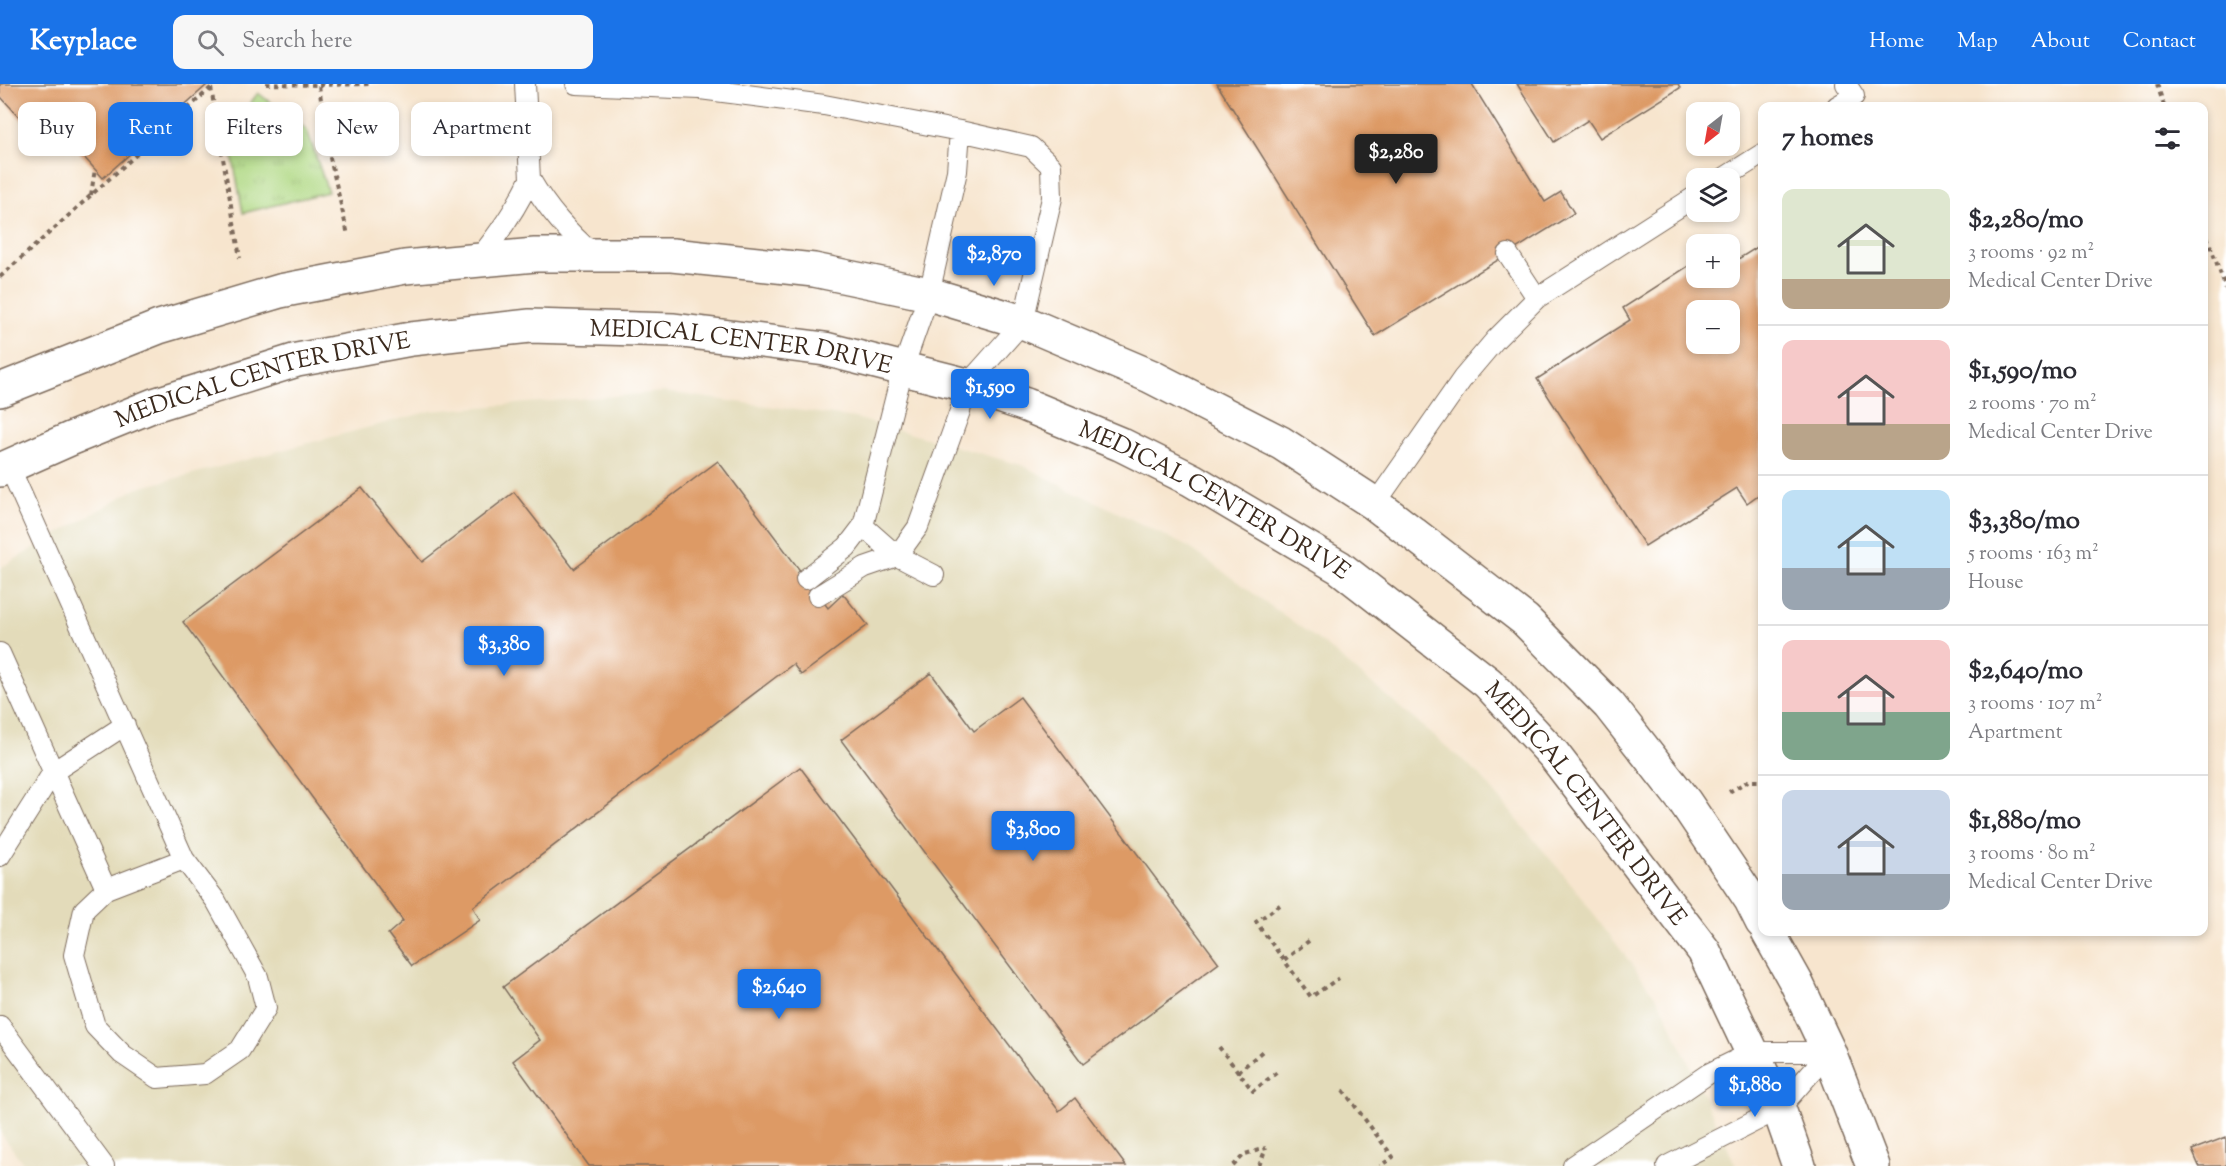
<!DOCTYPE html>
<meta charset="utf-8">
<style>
:root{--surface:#fff;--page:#f7f7f7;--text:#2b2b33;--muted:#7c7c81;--line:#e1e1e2;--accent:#1a73e8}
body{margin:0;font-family:"Sorts Mill Goudy",serif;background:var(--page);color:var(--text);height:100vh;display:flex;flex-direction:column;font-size:22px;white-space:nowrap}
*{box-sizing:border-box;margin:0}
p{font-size:20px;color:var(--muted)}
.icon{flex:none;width:33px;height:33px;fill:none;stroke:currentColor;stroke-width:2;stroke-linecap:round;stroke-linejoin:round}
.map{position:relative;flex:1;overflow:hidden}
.details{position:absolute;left:1758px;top:18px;width:450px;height:834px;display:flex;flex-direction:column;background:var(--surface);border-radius:12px;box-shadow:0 3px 9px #0003}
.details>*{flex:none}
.hud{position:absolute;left:18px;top:18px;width:570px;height:54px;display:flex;gap:12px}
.needle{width:39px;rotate:211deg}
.tools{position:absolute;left:1686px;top:18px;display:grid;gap:12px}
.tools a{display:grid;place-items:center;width:54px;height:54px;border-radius:12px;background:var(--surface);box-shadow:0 3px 9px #0003;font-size:30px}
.price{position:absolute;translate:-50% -51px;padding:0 14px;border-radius:6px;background:var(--accent);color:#fff;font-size:20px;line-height:39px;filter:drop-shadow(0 2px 3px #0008)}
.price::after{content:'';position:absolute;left:50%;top:36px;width:18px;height:14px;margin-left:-9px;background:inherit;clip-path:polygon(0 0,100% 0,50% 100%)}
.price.on{background:#222;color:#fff}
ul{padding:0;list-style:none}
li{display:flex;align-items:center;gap:18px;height:150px;padding:0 24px}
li+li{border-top:2px solid var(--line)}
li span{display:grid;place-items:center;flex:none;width:168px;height:120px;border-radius:12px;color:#555}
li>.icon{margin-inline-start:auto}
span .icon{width:72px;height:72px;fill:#fffc;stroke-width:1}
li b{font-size:26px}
h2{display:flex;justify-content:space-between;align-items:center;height:72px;padding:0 24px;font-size:26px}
.chip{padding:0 21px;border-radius:12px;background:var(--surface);box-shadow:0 3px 9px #0003;font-size:21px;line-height:54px}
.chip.on{background:var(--accent);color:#fff}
header{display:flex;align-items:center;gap:36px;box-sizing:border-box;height:84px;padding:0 30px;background:var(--accent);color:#fff}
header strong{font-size:28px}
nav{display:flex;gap:33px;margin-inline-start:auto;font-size:21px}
.search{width:420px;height:54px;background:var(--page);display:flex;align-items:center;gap:15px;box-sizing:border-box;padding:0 21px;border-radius:12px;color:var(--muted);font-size:22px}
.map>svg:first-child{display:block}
.built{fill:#e3dbba}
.grass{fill:url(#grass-tufts);stroke:#758150;stroke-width:1.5}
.building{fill:#dd9a65;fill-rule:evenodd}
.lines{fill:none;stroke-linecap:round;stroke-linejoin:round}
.service-casing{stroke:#7d6b5c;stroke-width:22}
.tertiary-casing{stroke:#7d6b5c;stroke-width:36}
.path{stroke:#7d6b5c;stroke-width:4;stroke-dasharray:4.5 4.5;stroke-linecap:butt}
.service{stroke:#fff;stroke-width:20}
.tertiary{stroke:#fff;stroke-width:33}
.labels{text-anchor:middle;stroke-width:4.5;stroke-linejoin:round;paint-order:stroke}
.street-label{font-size:24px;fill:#3b2a1e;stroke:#fff}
</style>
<header>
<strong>Keyplace</strong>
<div class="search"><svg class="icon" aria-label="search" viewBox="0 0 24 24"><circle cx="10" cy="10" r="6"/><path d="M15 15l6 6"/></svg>Search here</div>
<nav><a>Home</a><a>Map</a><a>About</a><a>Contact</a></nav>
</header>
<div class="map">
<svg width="2226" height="1082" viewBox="0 0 2226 1082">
<defs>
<pattern id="grass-tufts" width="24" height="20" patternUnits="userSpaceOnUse" patternTransform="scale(1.5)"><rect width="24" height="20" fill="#afd882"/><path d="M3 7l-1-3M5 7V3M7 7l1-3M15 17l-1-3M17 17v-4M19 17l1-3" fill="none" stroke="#97ba70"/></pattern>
</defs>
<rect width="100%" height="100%" fill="#fff"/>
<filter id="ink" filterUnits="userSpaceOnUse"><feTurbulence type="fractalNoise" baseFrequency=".0167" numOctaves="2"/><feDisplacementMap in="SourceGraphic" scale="12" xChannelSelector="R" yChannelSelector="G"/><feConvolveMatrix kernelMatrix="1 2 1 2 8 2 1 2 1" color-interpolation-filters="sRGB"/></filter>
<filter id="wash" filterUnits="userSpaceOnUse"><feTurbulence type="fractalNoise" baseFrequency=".008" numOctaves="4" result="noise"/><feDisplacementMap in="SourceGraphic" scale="24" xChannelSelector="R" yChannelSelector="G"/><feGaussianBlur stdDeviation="1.35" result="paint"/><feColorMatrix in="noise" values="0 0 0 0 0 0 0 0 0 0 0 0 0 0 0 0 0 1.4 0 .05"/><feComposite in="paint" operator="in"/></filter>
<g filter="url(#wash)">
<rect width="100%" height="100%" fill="#f7e5ce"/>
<path class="built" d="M664,308L855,334L1021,381L1190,464L1324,560L1478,689L1573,802L1662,921L1736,1082H25L0,1048V484L135,405L431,327Z"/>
<path class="grass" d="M258,9L307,46L328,108L243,129L228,48Z"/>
<g id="blocks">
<path class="building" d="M0,0H208L103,94L49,35L34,49L0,12Z
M1217,0H1472L1545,118L1561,108L1574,129L1375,252Z
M1517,0H1678L1680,4L1600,54L1588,36L1554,58Z
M1762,160V408L1747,419L1737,404L1645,462L1537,295L1630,236L1623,224L1696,177V194H1730V175L1732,179ZM1696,226H1730V260H1696Z
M718,377L828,524L843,510L868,541L801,591L793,580L473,823L480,836L412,882L388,850L403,837L183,538L362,404L422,478L514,408L574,485Z
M931,589L974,647L1020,613L1219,879L1083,980L841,656Z
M800,683L1059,1027L1075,1014L1126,1082H589L513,977L540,956L503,903Z
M2226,1053V1082H2199L2192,1066Z"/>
</g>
</g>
<g filter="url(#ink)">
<use href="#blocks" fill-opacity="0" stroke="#7d6b5c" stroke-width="1.5"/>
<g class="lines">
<g class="service-casing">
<path id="service" d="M525,0L530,95
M576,0L700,5L824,21L960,47L1031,63L1051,82L1052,114L1023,238L967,301L960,327L918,443L897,472L865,483L818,512
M1837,22L1854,12L1846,0
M1724,94L1762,70
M1508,170L1537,214
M477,177C498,151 516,126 530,95C548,126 568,148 594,171
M9,382L184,775
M1375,420L1463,294L1496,255L1537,214L1696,112
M863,442L897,472L934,491
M806,495L847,463L863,442L903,284L929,210L957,87L960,47
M0,569L106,805
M0,772L53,688L125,641
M184,775L216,817L258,893L266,924L240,966L205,990L157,994L122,970L95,942L74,871L84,826L106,805Z
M0,942L104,1082
M1573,1082L1708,990L1753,968H1829
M1667,1082L1779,1025L1829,968"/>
</g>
<g class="tertiary-casing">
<g id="tertiary">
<path d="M0,306L159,243L280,207L405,183L535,171H672L814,186L929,210L1023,238L1150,292L1281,359L1375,420L1525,536L1609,621L1685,718L1751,816L1762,838"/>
<path id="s1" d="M0,386L70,355L154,321L297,276L411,255L530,242L674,246L825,265L967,301L1026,321L1120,360L1192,396L1339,483L1488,599L1554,671L1704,867L1779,1025L1799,1082"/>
<path d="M1768,848L1796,898L1829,968L1873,1082"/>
</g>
</g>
<path class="path" d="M266,0L319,1L327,61L348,151
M2157,0L2164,22
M319,1L372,0
M211,4L240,174
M91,111L95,85
M2204,144L2226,205
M0,193L215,0
M1729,708L1748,697H1762
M1280,821L1256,838L1311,913L1339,894
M1284,876L1310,856
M1219,963L1253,1007L1280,986
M1238,988L1265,965
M1343,1006L1393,1073L1380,1082
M1233,1082L1245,1070L1266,1064
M1259,1082L1266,1064"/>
<use href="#service" class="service"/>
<use href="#tertiary" class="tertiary"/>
</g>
</g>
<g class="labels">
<g class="street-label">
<text dy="8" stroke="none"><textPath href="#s1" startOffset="765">MEDICAL CENTER DRIVE</textPath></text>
<text dy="8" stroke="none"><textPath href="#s1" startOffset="279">MEDICAL CENTER DRIVE</textPath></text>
<text dy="8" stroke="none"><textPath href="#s1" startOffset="1269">MEDICAL CENTER DRIVE</textPath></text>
<text dy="8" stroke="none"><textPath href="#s1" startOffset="1755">MEDICAL CENTER DRIVE</textPath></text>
</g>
</g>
</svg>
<div class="tools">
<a><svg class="needle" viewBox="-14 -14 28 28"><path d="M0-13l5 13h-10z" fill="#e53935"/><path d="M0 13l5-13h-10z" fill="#7c7c81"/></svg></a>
<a><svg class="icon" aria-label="layers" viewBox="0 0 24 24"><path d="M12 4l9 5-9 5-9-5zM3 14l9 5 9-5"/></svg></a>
<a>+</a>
<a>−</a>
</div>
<b class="price on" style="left:1396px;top:101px">$2,280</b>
<b class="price" style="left:994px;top:203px">$2,870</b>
<b class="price" style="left:990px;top:336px">$1,590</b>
<b class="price" style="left:504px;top:593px">$3,380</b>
<b class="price" style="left:1033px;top:778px">$3,800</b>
<b class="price" style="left:779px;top:936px">$2,640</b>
<b class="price" style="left:1755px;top:1034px">$1,880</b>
<div class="hud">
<a class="chip">Buy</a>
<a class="chip on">Rent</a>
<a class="chip">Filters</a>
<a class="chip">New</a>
<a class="chip">Apartment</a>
</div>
<section class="details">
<h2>7 homes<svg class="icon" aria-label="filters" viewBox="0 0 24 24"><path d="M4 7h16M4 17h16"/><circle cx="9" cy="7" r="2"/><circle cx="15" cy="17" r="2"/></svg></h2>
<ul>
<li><span style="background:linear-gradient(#dfe7d0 75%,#b9a48a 0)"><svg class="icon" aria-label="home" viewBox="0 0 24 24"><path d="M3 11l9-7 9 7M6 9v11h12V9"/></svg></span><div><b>$2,280/mo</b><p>3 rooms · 92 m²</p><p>Medical Center Drive</p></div></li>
<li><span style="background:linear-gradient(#f6c9c9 70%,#b9a48a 0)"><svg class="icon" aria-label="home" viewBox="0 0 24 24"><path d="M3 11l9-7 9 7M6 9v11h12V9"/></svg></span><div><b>$1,590/mo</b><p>2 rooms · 70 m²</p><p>Medical Center Drive</p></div></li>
<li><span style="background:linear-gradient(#bfe0f5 65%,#9aa5b1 0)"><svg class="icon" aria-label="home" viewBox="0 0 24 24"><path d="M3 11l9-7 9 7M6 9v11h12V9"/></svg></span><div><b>$3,380/mo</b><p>5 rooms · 163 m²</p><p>House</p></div></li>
<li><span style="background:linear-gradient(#f6c9c9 60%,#7fa58c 0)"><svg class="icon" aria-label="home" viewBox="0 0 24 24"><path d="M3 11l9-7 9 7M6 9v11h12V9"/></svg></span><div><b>$2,640/mo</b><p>3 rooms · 107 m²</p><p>Apartment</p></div></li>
<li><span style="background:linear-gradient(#c9d6e8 70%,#9aa5b1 0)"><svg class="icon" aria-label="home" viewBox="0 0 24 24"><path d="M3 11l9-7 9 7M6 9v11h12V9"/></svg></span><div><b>$1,880/mo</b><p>3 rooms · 80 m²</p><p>Medical Center Drive</p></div></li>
</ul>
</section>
</div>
